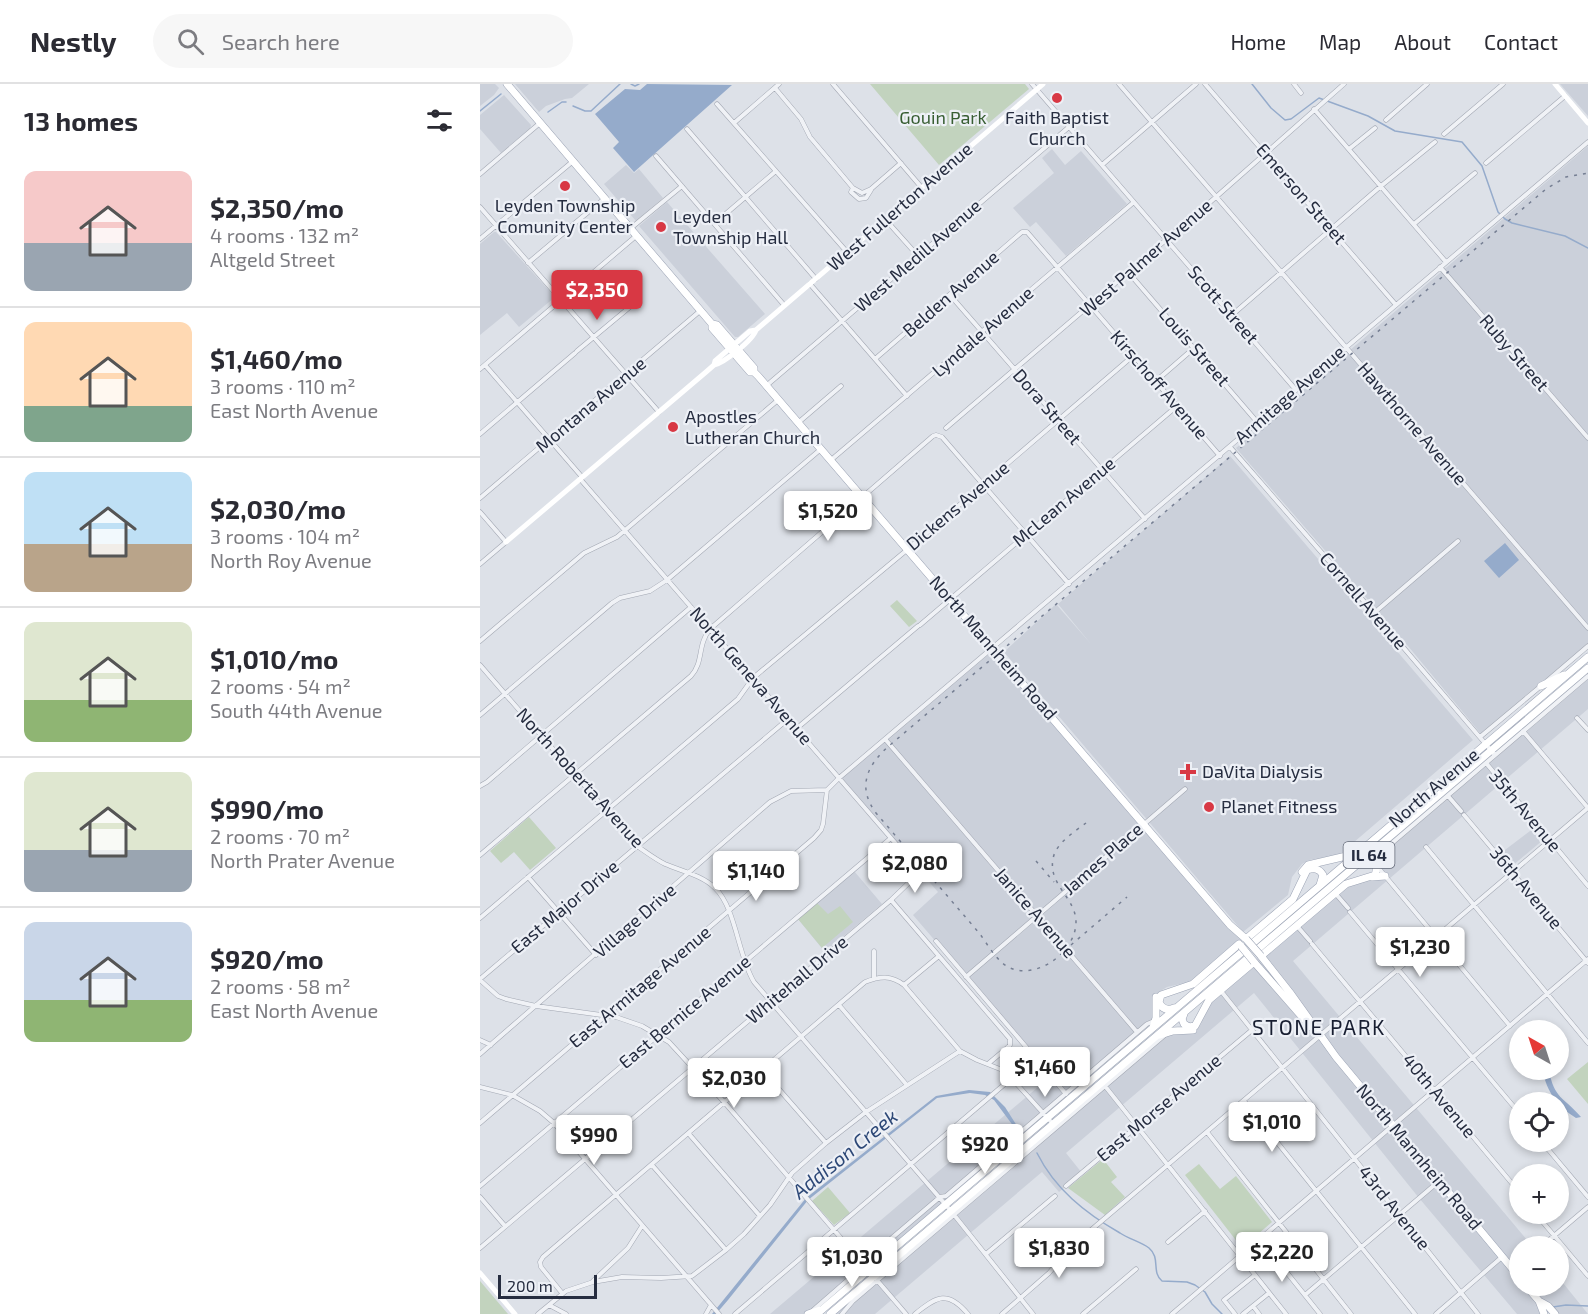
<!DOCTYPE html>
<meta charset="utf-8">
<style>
:root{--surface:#fff;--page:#f7f7f7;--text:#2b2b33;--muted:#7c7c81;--line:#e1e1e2;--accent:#d83844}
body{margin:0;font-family:"Exo 2",sans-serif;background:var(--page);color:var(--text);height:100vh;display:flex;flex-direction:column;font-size:22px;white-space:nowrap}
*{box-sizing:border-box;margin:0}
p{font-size:20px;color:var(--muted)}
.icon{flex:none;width:33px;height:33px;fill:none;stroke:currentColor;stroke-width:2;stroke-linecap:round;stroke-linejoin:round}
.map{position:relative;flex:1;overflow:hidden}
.drawer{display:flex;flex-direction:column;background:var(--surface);width:480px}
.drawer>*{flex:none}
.needle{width:39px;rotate:321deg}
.controls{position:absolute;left:1029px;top:936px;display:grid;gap:12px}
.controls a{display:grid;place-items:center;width:60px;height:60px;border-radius:50%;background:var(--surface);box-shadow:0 3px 9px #0003;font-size:30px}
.scale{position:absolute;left:18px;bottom:15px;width:99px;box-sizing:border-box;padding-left:6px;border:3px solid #262d40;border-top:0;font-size:16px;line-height:21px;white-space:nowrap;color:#262d40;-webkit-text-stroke:4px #edf0f6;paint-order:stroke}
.price{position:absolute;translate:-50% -51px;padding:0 14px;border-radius:6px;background:#fff;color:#222;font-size:20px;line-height:39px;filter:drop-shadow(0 2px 3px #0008)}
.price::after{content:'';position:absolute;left:50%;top:36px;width:18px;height:14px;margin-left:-9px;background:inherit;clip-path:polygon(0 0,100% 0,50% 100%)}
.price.on{background:var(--accent);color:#fff}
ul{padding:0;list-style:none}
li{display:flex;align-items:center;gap:18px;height:150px;padding:0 24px}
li+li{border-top:2px solid var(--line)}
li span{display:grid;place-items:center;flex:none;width:168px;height:120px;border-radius:12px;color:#555}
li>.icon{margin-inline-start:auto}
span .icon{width:72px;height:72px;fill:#fffc;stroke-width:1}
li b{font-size:26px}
h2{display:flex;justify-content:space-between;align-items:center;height:72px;padding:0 24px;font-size:26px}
header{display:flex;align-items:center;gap:36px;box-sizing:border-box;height:84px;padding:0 30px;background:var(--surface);border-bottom:2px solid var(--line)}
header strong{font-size:28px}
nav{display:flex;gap:33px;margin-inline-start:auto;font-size:21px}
.search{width:420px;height:54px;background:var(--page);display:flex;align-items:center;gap:15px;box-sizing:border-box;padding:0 21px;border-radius:33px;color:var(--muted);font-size:22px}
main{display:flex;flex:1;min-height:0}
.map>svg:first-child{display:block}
.built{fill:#cbd0da}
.green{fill:#c2d3be}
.water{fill:#95abcb}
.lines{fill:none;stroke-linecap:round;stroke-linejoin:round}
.stream{stroke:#95abcb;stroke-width:1.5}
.street-casing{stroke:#a2a7b2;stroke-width:5}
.primary-casing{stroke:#9ca4b5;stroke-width:8}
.street{stroke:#f0f2f6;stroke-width:4}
.secondary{stroke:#fff;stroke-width:5}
.primary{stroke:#fff;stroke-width:7}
.rail{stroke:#767f93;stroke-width:1.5;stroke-dasharray:3 6;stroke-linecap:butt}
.primary-bridge-casing{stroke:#9ca4b5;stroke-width:8;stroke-linecap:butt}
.primary-bridge{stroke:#fff;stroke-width:7}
.poi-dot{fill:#d83844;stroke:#edf0f6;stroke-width:2}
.labels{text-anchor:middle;stroke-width:4.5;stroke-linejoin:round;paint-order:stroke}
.shield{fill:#edf0f6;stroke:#626877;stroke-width:1.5}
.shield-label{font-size:16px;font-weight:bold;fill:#262d40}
.park-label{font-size:18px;fill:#375d32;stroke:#edf0f6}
.poi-label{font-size:18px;fill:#262d40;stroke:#edf0f6;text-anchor:start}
.street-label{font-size:18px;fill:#262d40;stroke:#edf0f6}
.water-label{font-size:20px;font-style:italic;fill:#2d4877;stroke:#edf0f6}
.quarter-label{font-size:21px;letter-spacing:1.5px;fill:#181e31;stroke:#edf0f6}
</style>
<header>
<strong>Nestly</strong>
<div class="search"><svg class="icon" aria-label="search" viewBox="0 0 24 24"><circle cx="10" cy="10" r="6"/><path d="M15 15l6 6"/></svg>Search here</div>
<nav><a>Home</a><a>Map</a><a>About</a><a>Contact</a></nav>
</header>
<main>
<section class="drawer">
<h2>13 homes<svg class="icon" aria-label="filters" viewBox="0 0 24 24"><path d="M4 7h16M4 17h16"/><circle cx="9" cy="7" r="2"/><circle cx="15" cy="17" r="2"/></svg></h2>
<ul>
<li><span style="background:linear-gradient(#f6c9c9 60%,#9aa5b1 0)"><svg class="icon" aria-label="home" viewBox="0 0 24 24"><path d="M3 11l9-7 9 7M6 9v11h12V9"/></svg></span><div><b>$2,350/mo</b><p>4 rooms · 132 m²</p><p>Altgeld Street</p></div></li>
<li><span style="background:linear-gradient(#ffd9b3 70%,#7fa58c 0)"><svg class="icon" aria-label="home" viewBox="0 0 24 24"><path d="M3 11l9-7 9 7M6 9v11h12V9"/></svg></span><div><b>$1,460/mo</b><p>3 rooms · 110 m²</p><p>East North Avenue</p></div></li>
<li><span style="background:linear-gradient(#bfe0f5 60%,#b9a48a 0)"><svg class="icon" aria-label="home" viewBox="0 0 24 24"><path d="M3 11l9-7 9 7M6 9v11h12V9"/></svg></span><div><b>$2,030/mo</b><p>3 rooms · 104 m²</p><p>North Roy Avenue</p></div></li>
<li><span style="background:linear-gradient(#dfe7d0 65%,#8fb573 0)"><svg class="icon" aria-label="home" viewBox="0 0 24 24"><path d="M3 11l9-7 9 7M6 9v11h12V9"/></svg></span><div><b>$1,010/mo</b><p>2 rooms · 54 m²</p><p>South 44th Avenue</p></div></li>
<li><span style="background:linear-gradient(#dfe7d0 65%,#9aa5b1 0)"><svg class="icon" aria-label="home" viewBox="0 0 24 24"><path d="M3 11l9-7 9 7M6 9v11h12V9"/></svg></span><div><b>$990/mo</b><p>2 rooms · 70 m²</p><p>North Prater Avenue</p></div></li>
<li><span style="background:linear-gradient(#c9d6e8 65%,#8fb573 0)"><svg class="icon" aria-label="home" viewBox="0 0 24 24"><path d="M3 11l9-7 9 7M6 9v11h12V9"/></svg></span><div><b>$920/mo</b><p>2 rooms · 58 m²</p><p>East North Avenue</p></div></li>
</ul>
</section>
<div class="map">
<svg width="1108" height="1230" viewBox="0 0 1108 1230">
<rect width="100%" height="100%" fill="#dde1e8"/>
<path class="built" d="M0,0H15L19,4L14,11L0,22Z
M35,0H109L92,14L85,15L66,22L59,28Z
M1080,0H1108V32Z
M24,11L51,41L50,45L21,69L0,45V31Z
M1108,62V560L1001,650L928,562L756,364Z
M572,65L585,81L601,67L647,120L586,172L556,138L550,143L533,124L574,89L562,74Z
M146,81L154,89L159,85L183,114L156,137L124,100Z
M187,118L285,230L258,253H255L159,142Z
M14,148H16L75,213L39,243L27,229L0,251V160Z
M750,372L993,656L859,771L829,776L822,780L812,793L808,811L763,848L524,568L576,520L611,560L578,520Z
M513,565L763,857L718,896L687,903L679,908L677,911L676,934L586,1010L588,1015L337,1230H290L571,992L433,831L458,808L359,694Z
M1108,592V625L813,877L1052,1162H1040V1202H1044L1066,1230H1037L939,1114L774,909L586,1069L602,1089L579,1108L562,1088L395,1230H350L684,953L717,944L721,940L726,919L862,803L905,792L894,774Z
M1054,744L1063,756L1032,782L1021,769Z
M374,787L402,820L345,868L318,835Z
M1079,1194L1108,1230H1074L1047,1202H1078Z"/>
<path class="green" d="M390,0H545L549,5L459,81Z
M417,516L437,537L429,543L410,522Z
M49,733L76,764L50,786L34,768L21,779L10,767Z
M337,819L348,830L360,822L373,838L342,864L318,835Z
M1108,978V1020L1087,995Z
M623,1075L637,1093L631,1098L645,1113L625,1131L588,1104Z
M719,1080L740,1105L756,1092L792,1138L762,1164L705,1091Z
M348,1103L370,1129L354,1141L332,1117Z
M0,1197L28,1230H0Z"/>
<path class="water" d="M167,0L252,1L154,88L133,64L139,58L115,30L145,5L160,6Z
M1025,459L1039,476L1019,494L1004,477Z
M1062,986H1069C1074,1015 1084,1013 1101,1033L1096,1034C1076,1021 1068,1009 1062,986Z
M489,1006L510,1008L525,1023L539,1045L537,1047L514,1016L505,1011L490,1009L457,1014L328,1116L248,1216L236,1230H232L326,1114L456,1012Z"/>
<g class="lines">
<path class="stream" d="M151,0L155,2L159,0
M772,0L791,24L805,36L811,35L839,14L888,32L915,47L982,58L1002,82L1018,128L1025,135L1032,139L1085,152L1108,164
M93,22L105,27H111L140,0
M0,27L21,10
M68,28L82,18H86
M557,1069C575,1105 605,1129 640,1149C649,1155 661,1158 669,1164C681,1174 671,1188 682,1197L707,1198L715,1201L725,1208L732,1220L742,1230
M1073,1223L1086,1221L1108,1222"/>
<g class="street-casing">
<path id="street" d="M353,0L442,104
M552,0L816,306
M639,0L1108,544
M725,0L916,221
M814,0L821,9
M295,4L321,35L330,53L373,104L382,109L391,105L421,79
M237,20L367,168
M834,25L966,178
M906,36L947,0
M254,39L299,0
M207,45L336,195
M964,50L1023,0
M869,65L895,44
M176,72L304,221
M1006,79L1085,12
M622,81L716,0
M0,90L60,39
M373,104L371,108L379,115L386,114L391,106
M0,123L179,328
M405,135L438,172
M235,139L296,87
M934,140L995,89
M89,144L124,115
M151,144L202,102
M0,155L92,78
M48,179L86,147
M960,183L1108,354
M649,189L778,339
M330,200L427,312
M470,211L665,435
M752,231L901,102L955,58
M97,267L151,222
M395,275L542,148H547L740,372
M5,281L102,393
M0,285L156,152
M676,297L714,264
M286,302L589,43
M319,338L361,302
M466,344L736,113L864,0
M0,350L95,269
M750,363L894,529L1015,671
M351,376L654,118
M0,414L220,227
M0,428L26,458L0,480
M894,529L978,457
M440,541L697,322
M0,557L104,469L137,453L298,316
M0,581L157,762C166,768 175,775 185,780C201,787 222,791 235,804C256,824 258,872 274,898L471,1127L553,1230
M1067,597L1108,562
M0,631L132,519L140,514L170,507L187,496L341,365
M1097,634L1108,646
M316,645L438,542
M1043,647L1108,724
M1000,653L1061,602
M405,655L657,948
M1006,679L1108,802
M0,702L7,698L211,523
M968,712L981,727
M984,731L1108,879
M946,763L1108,959
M0,771L211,592C224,578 217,561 230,545L453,352L456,351L462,353L589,500
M891,777L1108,592
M896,781L1030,942
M48,793L116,871
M855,809L868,824
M411,816L530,955V961L527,964L509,979
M870,828L1040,1030
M0,834L258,615L273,594L428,465L654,271
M817,842L830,857
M456,857L586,1010
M832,860L1040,1109
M486,893L705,705
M394,894V867
M0,895L308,635
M0,896L18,912L26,915L56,922L136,933L162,942L189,958L245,1019L426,1230
M424,901L480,967L497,976L525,987L574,1041
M741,907L998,1230
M359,921L426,1000
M0,956L11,961
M0,970L290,718L311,707L347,706
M283,987L346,1059
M625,1002L806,1230
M0,1003L32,1011L60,1027L74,1039L239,1230
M764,1017L935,1230
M0,1039L334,754L341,746L343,740L347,706L359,694L1108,58
M727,1048L871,1230
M209,1050L280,1132
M1062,1058L1108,1113
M172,1081L246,1166
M0,1102L411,754
M586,1102L772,946
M0,1113L25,1142
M1056,1130L1108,1192
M780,1155L840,1230
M688,1158L725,1127
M1062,1162L1108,1123
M0,1164L411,816L439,789L436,783L101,396
M506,1170L575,1112
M113,1197L148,1164L162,1142
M82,1209L61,1183L60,1178L63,1173L385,898C400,892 411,891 424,901L459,872
M825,1211L958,1098
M69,1221L86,1230
M773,1222L779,1230
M331,1228L385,1181L393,1170L460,1113L466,1112L667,940L674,937
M58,1230L86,1207L113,1198L142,1193L181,1194L212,1192L246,1166L264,1150L290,1121L312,1089L346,1059L386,1028L480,967
M226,1230L231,1221
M255,1230L533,993
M362,1230L373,1217L686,950
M435,1230C457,1212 468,1206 488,1230
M522,1230L569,1189L591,1163L1108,724
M603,1230L656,1185
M692,1230L1108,875
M755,1230L744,1216L775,1191
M763,1230L789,1209
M956,1230L1022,1173"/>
</g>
<g class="primary-casing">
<path id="primary" d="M27,0L232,240V244L270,288H274L278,292L750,841L766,855L813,815L827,786C834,784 839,784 843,791L840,801
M232,240L237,241L274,284V288
M1061,602L1084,591
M898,764C892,774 899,782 895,791L866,800L781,872L811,910L856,973L1040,1194
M822,788L828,781L875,770
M892,793L905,792
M774,858L1108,573
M779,864L1108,584
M694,924C687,927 682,925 679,918L681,911L713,900L759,860
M704,930L702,935L704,940L709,943L715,942L729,916L774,878L831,943
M673,943L676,934V913
M680,951L693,947L713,946
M1046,1202L1059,1217L1068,1222L1075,1230
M1059,1217L1064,1230
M328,1230L340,1226
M337,1230L762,868
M350,1230L768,874"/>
</g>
<use href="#street" class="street"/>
<path class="secondary" d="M1075,0L1108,39
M234,281C244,279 273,256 276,246
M26,458L226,288L234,281L235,277L270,247L276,246L563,0
M0,1189L35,1230"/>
<use href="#primary" class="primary"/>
<path class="rail" d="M606,739C594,748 575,760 573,775C568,801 596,814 596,838C596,867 558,896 530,884C517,878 508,861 500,850L396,729C376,702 388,680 410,661L1066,105L1086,93L1108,89
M556,777L574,798
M591,861L647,813"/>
<g class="primary-bridge-casing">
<path id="primary-bridge" d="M766,855L781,872
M761,862L774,878"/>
</g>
<use href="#primary-bridge" class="primary-bridge"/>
</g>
<g class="poi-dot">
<circle cx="577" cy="14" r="6"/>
<circle cx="85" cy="102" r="6"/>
<circle cx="181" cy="143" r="6"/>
<circle cx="193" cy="343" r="6"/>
<path d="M705 679h6v6h6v6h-6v6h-6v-6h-6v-6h6z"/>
<circle cx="729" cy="723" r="6"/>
</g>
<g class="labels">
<rect class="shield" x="863.5" y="758" width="51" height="26" rx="4.5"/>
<g class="shield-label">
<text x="889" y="777">IL 64</text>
</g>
<g class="park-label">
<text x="463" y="40">Gouin Park</text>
</g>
<g class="poi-label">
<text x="577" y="40" text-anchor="middle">Faith Baptist<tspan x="577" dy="21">Church</tspan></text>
<text x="85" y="128" text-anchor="middle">Leyden Township<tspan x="85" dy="21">Comunity Center</tspan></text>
<text x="193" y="139">Leyden<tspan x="193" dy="21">Township Hall</tspan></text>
<text x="205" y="339">Apostles<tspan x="205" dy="21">Lutheran Church</tspan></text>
<text x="722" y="694">DaVita Dialysis</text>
<text x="741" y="729">Planet Fitness</text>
</g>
<g class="street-label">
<text transform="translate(821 110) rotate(49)" y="6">Emerson Street</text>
<text transform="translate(420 123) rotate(-41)" y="6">West Fullerton Avenue</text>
<text transform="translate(438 172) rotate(-41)" y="6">West Medill Avenue</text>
<text transform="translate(666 174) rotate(-41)" y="6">West Palmer Avenue</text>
<text transform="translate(471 210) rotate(-41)" y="6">Belden Avenue</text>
<text transform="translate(743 221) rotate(49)" y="6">Scott Street</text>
<text transform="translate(503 248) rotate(-41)" y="6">Lyndale Avenue</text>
<text transform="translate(714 263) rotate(49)" y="6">Louis Street</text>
<text transform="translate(1034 269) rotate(49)" y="6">Ruby Street</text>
<text transform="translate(679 301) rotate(49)" y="6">Kirschoff Avenue</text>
<text transform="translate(810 311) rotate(-41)" y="6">Armitage Avenue</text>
<text transform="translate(111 321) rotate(-40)" y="6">Montana Avenue</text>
<text transform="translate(567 323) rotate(49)" y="6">Dora Street</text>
<text transform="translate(932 340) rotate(49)" y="6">Hawthorne Avenue</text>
<text transform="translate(584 418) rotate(-40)" y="6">McLean Avenue</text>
<text transform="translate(478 422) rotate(-40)" y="6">Dickens Avenue</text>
<text transform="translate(883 517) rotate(49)" y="6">Cornell Avenue</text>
<text transform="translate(513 564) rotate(49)" y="6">North Mannheim Road</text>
<text transform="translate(271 592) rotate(49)" y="6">North Geneva Avenue</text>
<text transform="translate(100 694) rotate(48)" y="6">North Roberta Avenue</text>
<text transform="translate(954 704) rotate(-40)" y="6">North Avenue</text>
<text transform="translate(1045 727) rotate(50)" y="6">35th Avenue</text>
<text transform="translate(623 775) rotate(-41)" y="6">James Place</text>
<text transform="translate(1046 804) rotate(50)" y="6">36th Avenue</text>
<text transform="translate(85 823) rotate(-40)" y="6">East Major Drive</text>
<text transform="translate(555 829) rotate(49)" y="6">Janice Avenue</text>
<text transform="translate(155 837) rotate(-41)" y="6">Village Drive</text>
<text transform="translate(317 896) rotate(-40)" y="6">Whitehall Drive</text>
<text transform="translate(160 903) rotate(-40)" y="6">East Armitage Avenue</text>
<text transform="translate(205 928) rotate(-40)" y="6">East Bernice Avenue</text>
<text transform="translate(959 1012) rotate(50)" y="6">40th Avenue</text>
<text transform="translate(679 1024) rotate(-40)" y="6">East Morse Avenue</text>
<text transform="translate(939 1073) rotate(50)" y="6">North Mannheim Road</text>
<text transform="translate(914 1124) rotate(51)" y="6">43rd Avenue</text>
</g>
<g class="water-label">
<text transform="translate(365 1070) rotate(-39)" y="7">Addison Creek</text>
</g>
<g class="quarter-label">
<text x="839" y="951">STONE PARK</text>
</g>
</g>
</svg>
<div class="controls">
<a><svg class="needle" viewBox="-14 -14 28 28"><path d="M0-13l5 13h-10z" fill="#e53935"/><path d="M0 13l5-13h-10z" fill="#7c7c81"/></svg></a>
<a><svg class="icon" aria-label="locate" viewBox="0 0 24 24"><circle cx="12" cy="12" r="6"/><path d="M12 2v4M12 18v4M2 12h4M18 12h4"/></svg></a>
<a>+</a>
<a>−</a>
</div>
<div class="scale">200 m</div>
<b class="price on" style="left:117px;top:237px">$2,350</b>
<b class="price" style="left:348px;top:458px">$1,520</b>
<b class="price" style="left:435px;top:810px">$2,080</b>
<b class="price" style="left:276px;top:818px">$1,140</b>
<b class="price" style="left:940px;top:894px">$1,230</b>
<b class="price" style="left:565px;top:1014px">$1,460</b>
<b class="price" style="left:254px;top:1025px">$2,030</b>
<b class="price" style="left:792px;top:1069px">$1,010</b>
<b class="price" style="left:114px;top:1082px">$990</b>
<b class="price" style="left:505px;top:1091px">$920</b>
<b class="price" style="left:579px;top:1195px">$1,830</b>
<b class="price" style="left:802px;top:1199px">$2,220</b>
<b class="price" style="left:372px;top:1204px">$1,030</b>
</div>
</main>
